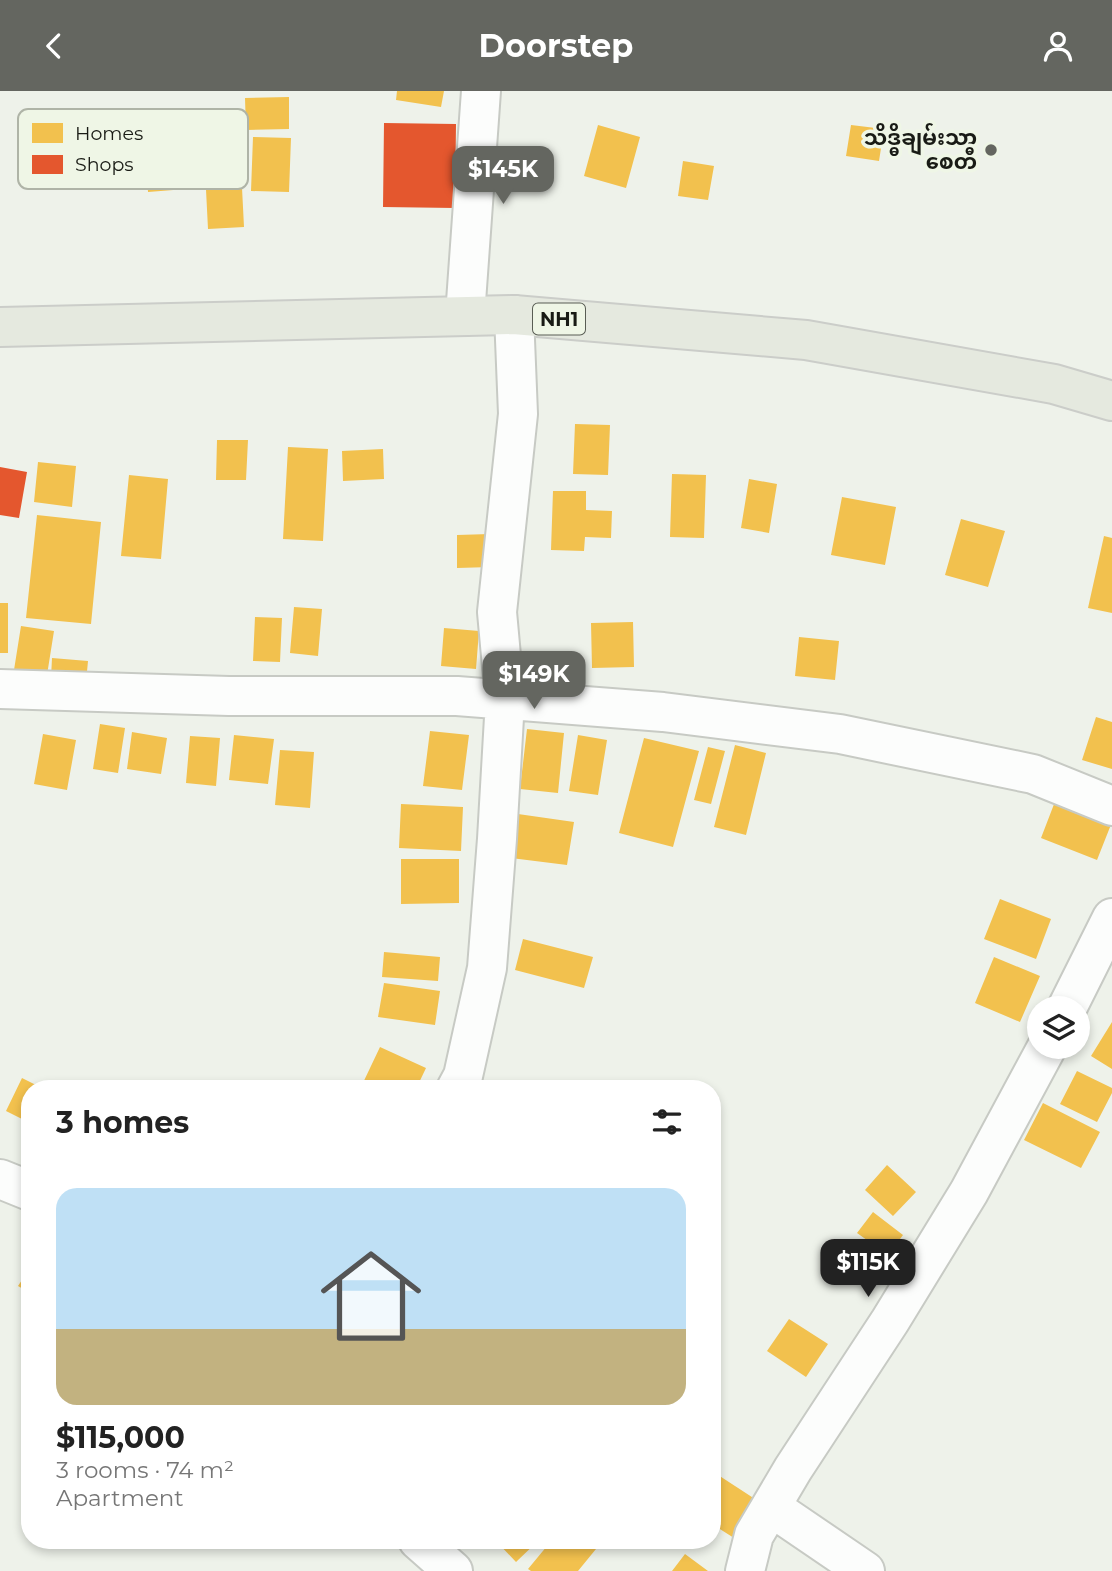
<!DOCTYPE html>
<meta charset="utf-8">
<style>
:root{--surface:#fff;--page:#f6f6f6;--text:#222;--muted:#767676;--accent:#646660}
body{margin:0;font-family:Montserrat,"Noto Sans Myanmar",sans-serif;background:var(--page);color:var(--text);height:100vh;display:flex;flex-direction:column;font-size:26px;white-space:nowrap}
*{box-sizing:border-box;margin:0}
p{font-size:23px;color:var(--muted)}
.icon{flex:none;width:38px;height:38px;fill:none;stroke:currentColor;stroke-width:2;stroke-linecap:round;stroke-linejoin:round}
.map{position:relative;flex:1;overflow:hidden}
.details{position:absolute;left:21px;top:989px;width:700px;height:469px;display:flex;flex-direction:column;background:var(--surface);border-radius:28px;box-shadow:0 4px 10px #0003}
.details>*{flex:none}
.fabs{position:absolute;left:1027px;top:905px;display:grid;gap:14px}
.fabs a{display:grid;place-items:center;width:63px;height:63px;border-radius:50%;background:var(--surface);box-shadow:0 4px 10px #0003;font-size:35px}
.price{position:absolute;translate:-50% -60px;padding:0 16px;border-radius:14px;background:var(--accent);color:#fff;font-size:23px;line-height:46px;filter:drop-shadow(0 2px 4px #0008)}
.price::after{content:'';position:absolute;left:50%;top:42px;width:21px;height:16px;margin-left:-10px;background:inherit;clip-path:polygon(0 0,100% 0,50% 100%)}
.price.current{background:#222;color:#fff}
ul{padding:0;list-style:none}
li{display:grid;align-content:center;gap:14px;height:371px;padding:0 35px}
li span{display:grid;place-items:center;height:217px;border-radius:21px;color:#555}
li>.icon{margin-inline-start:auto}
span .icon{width:126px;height:126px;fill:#fffc;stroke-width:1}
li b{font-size:30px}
h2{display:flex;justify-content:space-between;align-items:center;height:84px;padding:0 35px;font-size:30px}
header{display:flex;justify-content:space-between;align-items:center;height:91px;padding:0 35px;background:var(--accent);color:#fff;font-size:32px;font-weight:700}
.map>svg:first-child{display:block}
.homes{fill:#f2c14e}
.shops{fill:#e4572e}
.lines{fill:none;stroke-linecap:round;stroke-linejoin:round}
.street-casing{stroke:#c7cac4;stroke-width:42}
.highway-casing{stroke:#cbcdc9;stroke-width:42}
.street{stroke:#fcfdfc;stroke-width:38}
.highway{stroke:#e5e9df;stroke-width:38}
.poi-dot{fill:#646660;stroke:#eff6e6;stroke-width:2.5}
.labels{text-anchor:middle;stroke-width:7;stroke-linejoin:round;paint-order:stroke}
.shield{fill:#eff6e6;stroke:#595d54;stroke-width:2}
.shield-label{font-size:19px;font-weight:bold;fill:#191b15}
.poi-label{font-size:21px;font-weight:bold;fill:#191b15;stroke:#eff6e6;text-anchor:end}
.key{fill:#eff6e6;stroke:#afb4a7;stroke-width:2}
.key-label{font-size:19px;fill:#191b15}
</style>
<header><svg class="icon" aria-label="back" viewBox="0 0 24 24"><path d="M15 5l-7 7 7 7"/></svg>Doorstep<svg class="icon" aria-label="person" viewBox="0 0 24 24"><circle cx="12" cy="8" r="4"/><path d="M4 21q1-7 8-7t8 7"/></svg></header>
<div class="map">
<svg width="1112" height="1480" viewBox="0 0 1112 1480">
<rect width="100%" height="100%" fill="#eef2ea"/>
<path class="homes" d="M397,0H444L441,16L396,9Z
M289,6V38L246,39L245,7Z
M598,34L640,46L626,97L584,85Z
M851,34L884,38L879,70L846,65Z
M181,35L186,98L148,101L144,38Z
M253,46L291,47L289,101L251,100Z
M683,70L714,75L708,109L678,105Z
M241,77L244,136L208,138L205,79Z
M575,333L610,334L608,384L573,383Z
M217,349H248L246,389H216Z
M288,356L328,358L323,450L283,448Z
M383,358L384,388L343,390L342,360Z
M38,371L76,375L72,416L34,411Z
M672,383L706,384L704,447L670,446Z
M129,384L168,388L161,468L121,465Z
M749,388L777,393L769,442L741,437Z
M553,400H586V419L612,420L611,447L585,446L584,460L551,459Z
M842,406L896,416L885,474L831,464Z
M37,424L101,431L91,533L26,527Z
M961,428L1005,440L988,496L945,484Z
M490,443L491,476L457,477V444Z
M1104,445L1112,447V522L1088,517Z
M0,512H8V562H0Z
M294,516L322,518L318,565L290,562Z
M255,526L282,527L280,571L253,570Z
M633,531L634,576L592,577L591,532Z
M21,535L54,540L47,584L14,579Z
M444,537L479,540L476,578L441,575Z
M799,546L839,550L835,589L795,585Z
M52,567L88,570L86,591L51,587Z
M1096,626L1112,631V678L1082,669Z
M100,633L125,637L118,682L93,678Z
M527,638L564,642L558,702L520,698Z
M430,640L469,644L462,699L423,695Z
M132,641L167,647L161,683L127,678Z
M43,643L76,649L67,699L34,693Z
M234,644L274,648L268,693L229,689Z
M578,644L607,649L598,704L569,700Z
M190,645L220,647L216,695L186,692Z
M644,647L699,660L673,756L619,742Z
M735,654L766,662L746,744L714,736Z
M708,656L725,660L711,713L694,709Z
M280,659L314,661L310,717L275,714Z
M1056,708L1112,731L1097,769L1041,747Z
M401,713L463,716L461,760L399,757Z
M518,723L574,731L567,774L511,767Z
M401,768H459V812L401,813Z
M1000,808L1051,828L1036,868L984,848Z
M523,848L593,866L584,897L515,879Z
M384,861L440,866L438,890L382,886Z
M994,866L1040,885L1020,931L975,912Z
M384,892L440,900L435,934L378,926Z
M1112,931V978L1091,965Z
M380,956L426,977L416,998H364L361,996Z
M1077,980L1112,997V1002L1097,1031L1060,1013Z
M22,987L44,998H30V1032L6,1020Z
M1043,1012L1100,1041L1081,1077L1024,1049Z
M887,1074L916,1101L893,1125L865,1099Z
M873,1121L903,1144L888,1164L857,1142Z
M30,1177V1202L18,1195Z
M789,1228L828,1253L806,1286L767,1260Z
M712,1380L758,1410L734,1447L712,1433Z
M495,1449H539L516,1471Z
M552,1449H586L596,1458L578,1480H531L528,1478Z
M685,1463L708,1480H672Z"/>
<path class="shops" d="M384,32L456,33L455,117L383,116Z
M0,376L27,381L19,427L0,424Z"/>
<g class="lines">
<g class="street-casing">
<path id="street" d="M465,225L481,0
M0,598L229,605H457L663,621L840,643L1033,683L1112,715
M1067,917L1112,827
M456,998L463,985L487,877L497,748L505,609L497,521L518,323L514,224
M0,1088L30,1100
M771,1416L865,1480
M418,1449L453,1480
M745,1480L754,1444L793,1378L890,1230L969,1101L1047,956"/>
</g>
<g class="highway-casing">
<path id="highway" d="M0,236L514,224L806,249L1054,293L1112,310"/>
</g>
<use href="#street" class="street"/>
<use href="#highway" class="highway"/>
</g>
<circle class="poi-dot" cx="991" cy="59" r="7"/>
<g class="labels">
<rect class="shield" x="533" y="212.5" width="52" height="31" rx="5"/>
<g class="shield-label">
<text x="559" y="235">NH1</text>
</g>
<g class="poi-label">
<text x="977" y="54">သိဒ္ဓိချမ်းသာ<tspan x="977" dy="24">စေတီ</tspan></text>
</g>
</g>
<rect x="18" y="18" width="230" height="80" rx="10" class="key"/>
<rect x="32" y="32" width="31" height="20" fill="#f2c14e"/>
<rect x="32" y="64" width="31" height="19" fill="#e4572e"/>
<g class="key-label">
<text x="75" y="49">Homes</text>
<text x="75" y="80">Shops</text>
</g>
</svg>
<div class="fabs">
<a><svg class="icon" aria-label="layers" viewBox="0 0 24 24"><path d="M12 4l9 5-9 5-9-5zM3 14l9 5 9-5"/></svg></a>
</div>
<b class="price" style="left:503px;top:115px">$145K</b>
<b class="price" style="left:534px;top:620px">$149K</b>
<b class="price current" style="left:868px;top:1208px">$115K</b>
<section class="details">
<h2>3 homes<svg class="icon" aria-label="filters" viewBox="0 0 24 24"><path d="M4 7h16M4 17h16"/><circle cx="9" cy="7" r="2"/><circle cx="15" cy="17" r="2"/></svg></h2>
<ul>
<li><span style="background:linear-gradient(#bfe0f5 65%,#c2b280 0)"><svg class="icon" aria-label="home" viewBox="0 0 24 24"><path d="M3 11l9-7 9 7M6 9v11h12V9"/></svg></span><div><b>$115,000</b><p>3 rooms · 74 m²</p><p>Apartment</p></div></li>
</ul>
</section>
</div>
